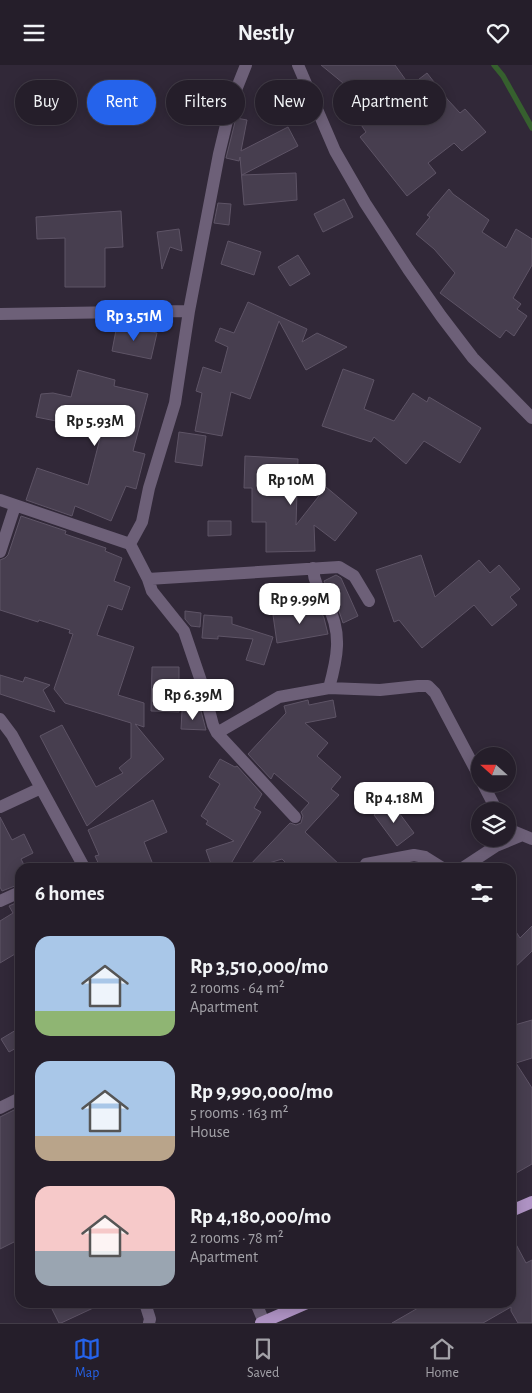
<!DOCTYPE html>
<meta charset="utf-8">
<style>
:root{--surface:#251e2a;--page:#2d2732;--text:#f1f3f6;--muted:#a3a2a8;--line:#423c47;--accent:#2563eb}
body{margin:0;font-family:"Alegreya Sans",sans-serif;background:var(--page);color:var(--text);height:100vh;display:flex;flex-direction:column;font-size:19px;white-space:nowrap}
*{box-sizing:border-box;margin:0}
p{font-size:16px;color:var(--muted)}
.icon{flex:none;width:28px;height:28px;fill:none;stroke:currentColor;stroke-width:2;stroke-linecap:round;stroke-linejoin:round}
.map{position:relative;flex:1;overflow:hidden}
.sheet{position:absolute;left:15px;top:798px;width:501px;height:445px;display:flex;flex-direction:column;background:var(--surface);border-radius:15px;box-shadow:0 2px 12px #0003,0 0 0 1px var(--line)}
.sheet>*{flex:none}
.banner{position:absolute;left:15px;top:15px;width:502px;height:45px;display:flex;gap:10px}
.needle{width:32px;rotate:291deg}
.buttons{position:absolute;left:471px;top:682px;display:grid;gap:10px}
.buttons a{display:grid;place-items:center;width:45px;height:45px;border-radius:50%;background:var(--surface);box-shadow:0 2px 12px #0003,0 0 0 1px var(--line);font-size:25px}
.price{position:absolute;translate:-50% -42px;padding:0 11px;border-radius:10px;background:#fff;color:#222;font-size:16px;line-height:32px;filter:drop-shadow(0 1px 2px #0008)}
.price::after{content:'';position:absolute;left:50%;top:30px;width:15px;height:11px;margin-left:-8px;background:inherit;clip-path:polygon(0 0,100% 0,50% 100%)}
.price.active{background:var(--accent);color:#fff}
ul{padding:0;list-style:none}
li{display:flex;align-items:center;gap:15px;height:125px;padding:0 20px}
li span{display:grid;place-items:center;flex:none;width:140px;height:100px;border-radius:15px;color:#555}
li>.icon{margin-inline-start:auto}
span .icon{width:60px;height:60px;fill:#fffc;stroke-width:1}
li b{font-size:21px}
h2{display:flex;justify-content:space-between;align-items:center;height:60px;padding:0 20px;font-size:21px}
.tag{padding:0 18px;border-radius:22px;background:var(--surface);box-shadow:0 2px 12px #0003,0 0 0 1px var(--line);font-size:18px;line-height:45px}
.tag.active{background:var(--accent);color:#fff}
header{display:flex;justify-content:space-between;align-items:center;height:65px;padding:0 20px;background:var(--surface);font-size:22px;font-weight:700}
.tabs{display:flex;justify-content:space-around;align-items:center;height:70px;border-top:1px solid var(--line);background:var(--surface);font-size:14px;color:var(--muted)}
.tabs a{display:grid;justify-items:center;gap:2px}
.tabs .active{color:var(--accent)}
.map>svg:first-child{display:block}
.lines{fill:none;stroke-linecap:round;stroke-linejoin:round}
.stream{stroke:#36602e;stroke-width:5.5}
.building{fill:#473e4f;stroke:#5e5466}
.minor{stroke:#6d6078;stroke-width:12}
.major{stroke:#ae92c3;stroke-width:12}
</style>
<header><svg class="icon" aria-label="menu" viewBox="0 0 24 24"><path d="M4 6h16M4 12h16M4 18h16"/></svg>Nestly<svg class="icon" aria-label="heart" viewBox="0 0 24 24"><path d="M12 20l-8-8c-3-5 5-10 8-4 3-6 11-1 8 4z"/></svg></header>
<div class="map">
<svg width="532" height="1258" viewBox="0 0 532 1258">
<rect width="100%" height="100%" fill="#312838"/>
<g class="lines">
<path class="stream" d="M494,0L503,11L532,63"/>
</g>
<path class="building" d="M321,0H395L410,21L427,8L448,35L460,48L465,44L486,67L462,86L454,78L428,98L436,108L407,131L360,72L366,67L348,41L356,36L343,18Z
M292,26L303,47L284,58L272,37Z
M236,53L247,55L241,86L288,62L298,81L242,110L296,108L297,135L244,140L240,92L239,96L226,93Z
M449,124L453,129L489,155L482,167L506,183L516,164L532,174V200L513,233L521,239L517,244L527,251L514,271L506,265L500,273L440,228L455,208L434,184L416,169L430,152L427,150Z
M344,134L353,152L323,167L314,149Z
M218,138L231,139L229,160L214,158Z
M121,146L123,182L105,183V222H65V173L37,174L36,152Z
M179,164L182,186L170,182L162,204L157,167Z
M228,176L261,187L254,210L221,199Z
M298,190L310,209L290,221L278,202Z
M248,237L307,264L302,277L317,268L347,282L306,305L279,256L250,334L231,327L222,371L195,366L202,328L196,326L203,302L221,308L228,282L215,276L220,263L234,268Z
M117,260L157,268L151,294L112,286Z
M343,304L374,315L364,344L394,356L413,328L427,337L429,332L481,363L460,398L424,376L406,399L374,372L371,377L322,361Z
M78,305L115,315L114,321L148,329L133,386L145,389L136,424L126,421L111,456L75,441L72,451L26,435L37,403L88,420L104,358L63,347L61,357L36,352L41,329L53,328L71,332Z
M179,367L206,371L202,401L175,397Z
M245,391L298,394L296,460L326,422L357,448L335,476L314,460L315,486L266,487V457H252V423H244Z
M21,451L66,466L65,469L106,483L105,486L122,493L114,516L130,522L122,545L108,540L97,570L134,582L118,630L144,638V662L135,659L164,694L87,761L40,671L62,660L96,722L123,708L119,703L131,693V658L65,638L54,624L73,569L69,568L70,565L39,555L38,557L0,545V495L5,493L8,490Z
M208,456H231V470L208,471Z
M421,490L435,532L479,495L490,508L499,500L520,524L510,532L517,540L492,561L474,540L422,583L399,555L394,557L376,505Z
M336,510L341,513L358,551L343,558L339,546L324,516Z
M319,542L324,553L328,569L277,578L273,550Z
M185,546L201,548L200,562L191,561L185,554Z
M204,550L232,552V559L273,572L264,600L246,595L253,574L218,571V574L202,573Z
M152,602H179V647L151,646Z
M0,610L23,617L25,612L50,620L43,625L55,647L0,629Z
M308,635L309,640L333,635L336,652L305,658L328,678L317,691L341,712L331,724L339,730L305,767L342,802H290L282,794L256,802H248L290,758L296,760L301,758L303,751L301,747L309,738L274,708L271,714L248,689L286,648L284,641Z
M182,646H201L206,665L181,664Z
M220,694L235,702L237,701L262,729L254,743L261,747L229,802H212L206,785L234,776L206,759L208,756L201,751L220,719L209,712Z
M153,735L167,767L144,777L154,802H100L95,791L99,790L88,765Z
M391,737L414,768L397,781L374,750Z
M0,752L12,775L24,769L33,788L21,794L25,802H20V819L2,826L0,822Z
M20,836V886L0,898V856L13,848L9,841Z
M511,859L520,873L532,861V886L511,906Z
M532,955V993L516,998L532,1023V1099L511,1111V961Z
M16,965L20,973V981L9,987L1,974Z
M20,1042V1174L0,1184V1052Z
M511,1170L526,1198L532,1195V1258H518L511,1246V1242L483,1258H392L418,1243L415,1238H511Z
M49,1238H104L61,1258H59Z"/>
<g class="lines">
<path class="minor" d="M246,0L232,35L219,89L189,246L175,338L149,423L142,457L130,479L148,514L152,526L184,566L203,622L213,660L217,668L295,752
M298,0L335,86L365,138L408,204L441,251L473,293L532,353
M0,249L189,246
M0,435L130,479
M0,487L15,441
M313,503C314,518 320,527 327,539C343,568 337,594 329,623
M148,514L339,502L354,511L369,536
M0,654L12,670L84,802
M217,668L279,632L329,623L380,625L418,621H428L435,628L480,713
M483,719L497,746
M0,742L41,723
M508,764L532,774
M366,799L414,790L425,792L441,802
M464,802L496,781L520,771
M0,836L20,827
M0,1043L20,1033
M145,1238L150,1254L149,1258
M256,1238L264,1257"/>
<path class="major" d="M511,1146L532,1137
M261,1258L307,1238"/>
</g>
</svg>
<div class="buttons">
<a><svg class="needle" viewBox="-14 -14 28 28"><path d="M0-13l5 13h-10z" fill="#e53935"/><path d="M0 13l5-13h-10z" fill="#a3a2a8"/></svg></a>
<a><svg class="icon" aria-label="layers" viewBox="0 0 24 24"><path d="M12 4l9 5-9 5-9-5zM3 14l9 5 9-5"/></svg></a>
</div>
<b class="price active" style="left:134px;top:277px">Rp 3.51M</b>
<b class="price" style="left:95px;top:382px">Rp 5.93M</b>
<b class="price" style="left:291px;top:441px">Rp 10M</b>
<b class="price" style="left:300px;top:560px">Rp 9.99M</b>
<b class="price" style="left:193px;top:656px">Rp 6.39M</b>
<b class="price" style="left:394px;top:759px">Rp 4.18M</b>
<div class="banner">
<a class="tag">Buy</a>
<a class="tag active">Rent</a>
<a class="tag">Filters</a>
<a class="tag">New</a>
<a class="tag">Apartment</a>
</div>
<section class="sheet">
<h2>6 homes<svg class="icon" aria-label="filters" viewBox="0 0 24 24"><path d="M4 7h16M4 17h16"/><circle cx="9" cy="7" r="2"/><circle cx="15" cy="17" r="2"/></svg></h2>
<ul>
<li><span style="background:linear-gradient(#a9c7e8 75%,#8fb573 0)"><svg class="icon" aria-label="home" viewBox="0 0 24 24"><path d="M3 11l9-7 9 7M6 9v11h12V9"/></svg></span><div><b>Rp 3,510,000/mo</b><p>2 rooms · 64 m²</p><p>Apartment</p></div></li>
<li><span style="background:linear-gradient(#a9c7e8 75%,#b9a48a 0)"><svg class="icon" aria-label="home" viewBox="0 0 24 24"><path d="M3 11l9-7 9 7M6 9v11h12V9"/></svg></span><div><b>Rp 9,990,000/mo</b><p>5 rooms · 163 m²</p><p>House</p></div></li>
<li><span style="background:linear-gradient(#f6c9c9 65%,#9aa5b1 0)"><svg class="icon" aria-label="home" viewBox="0 0 24 24"><path d="M3 11l9-7 9 7M6 9v11h12V9"/></svg></span><div><b>Rp 4,180,000/mo</b><p>2 rooms · 78 m²</p><p>Apartment</p></div></li>
</ul>
</section>
</div>
<nav class="tabs">
<a class="active"><svg class="icon" aria-label="map" viewBox="0 0 24 24"><path d="M3 6l6-2 6 2 6-2v14l-6 2-6-2-6 2zM9 4v14M15 6v14"/></svg>Map</a>
<a><svg class="icon" aria-label="saved" viewBox="0 0 24 24"><path d="M7 4h10v16l-5-4-5 4z"/></svg>Saved</a>
<a><svg class="icon" aria-label="home" viewBox="0 0 24 24"><path d="M3 11l9-7 9 7M6 9v11h12V9"/></svg>Home</a>
</nav>
